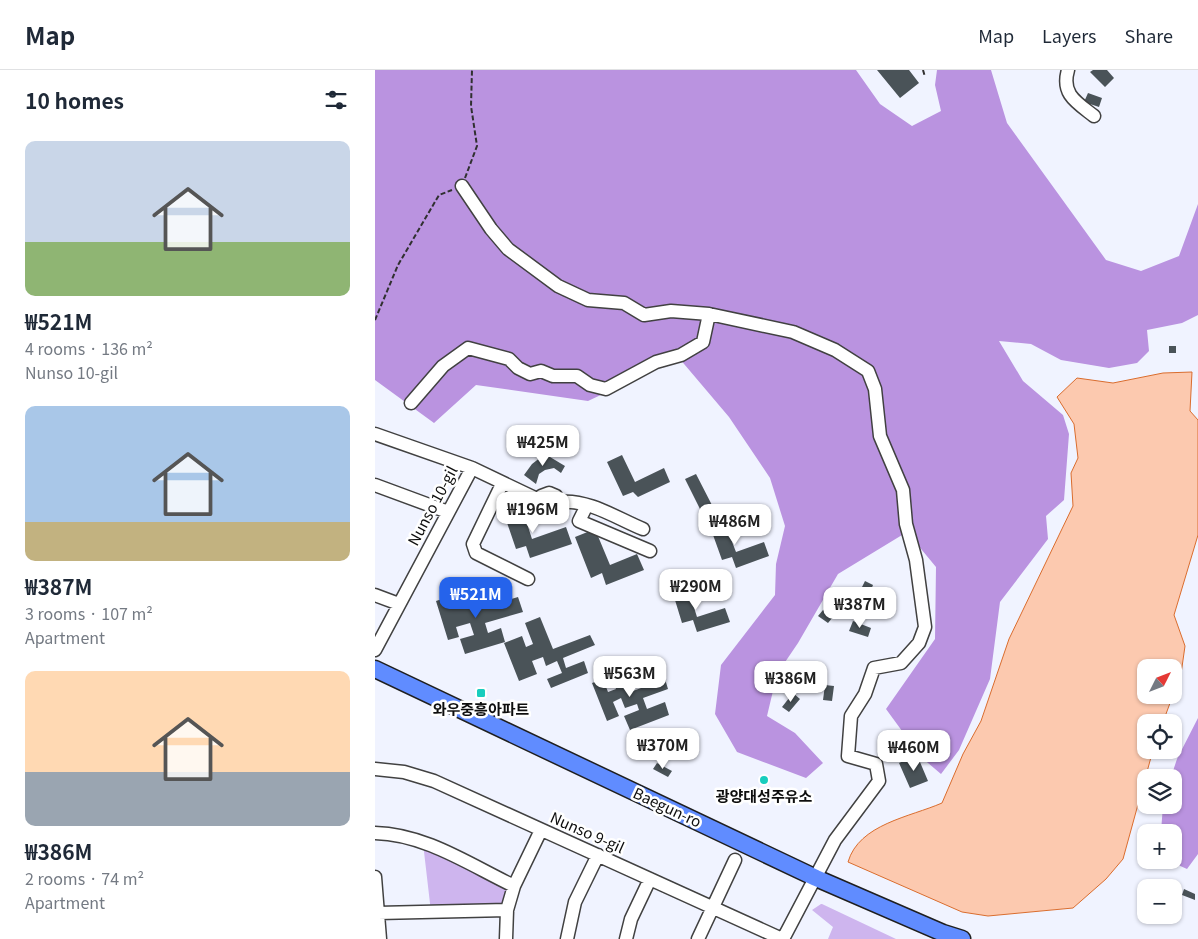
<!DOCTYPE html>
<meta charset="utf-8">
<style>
:root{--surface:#fff;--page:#f6f6f7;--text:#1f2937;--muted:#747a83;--line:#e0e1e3;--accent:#2563eb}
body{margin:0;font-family:Georgia,"Noto Sans KR",serif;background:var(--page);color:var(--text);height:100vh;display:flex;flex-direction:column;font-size:19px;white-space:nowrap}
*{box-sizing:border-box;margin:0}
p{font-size:16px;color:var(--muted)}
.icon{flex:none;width:28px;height:28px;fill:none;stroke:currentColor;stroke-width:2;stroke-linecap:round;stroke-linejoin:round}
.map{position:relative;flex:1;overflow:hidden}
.side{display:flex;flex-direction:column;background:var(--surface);width:375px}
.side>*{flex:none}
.needle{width:32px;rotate:48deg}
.buttons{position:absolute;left:762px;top:589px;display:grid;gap:10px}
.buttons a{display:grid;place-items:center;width:45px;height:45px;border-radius:10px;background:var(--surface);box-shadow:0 1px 4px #0004;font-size:25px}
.price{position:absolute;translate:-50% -42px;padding:0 11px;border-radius:10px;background:#fff;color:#222;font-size:16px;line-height:32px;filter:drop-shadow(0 1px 2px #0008)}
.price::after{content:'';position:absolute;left:50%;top:30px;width:15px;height:11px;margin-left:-8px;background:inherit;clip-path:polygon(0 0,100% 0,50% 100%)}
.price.on{background:var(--accent);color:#fff}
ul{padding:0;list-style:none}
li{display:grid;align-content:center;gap:10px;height:265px;padding:0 25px}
li span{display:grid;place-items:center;height:155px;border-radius:10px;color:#555}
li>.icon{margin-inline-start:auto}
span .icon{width:90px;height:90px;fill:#fffc;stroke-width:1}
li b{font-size:21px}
h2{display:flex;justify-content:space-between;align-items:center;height:60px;padding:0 25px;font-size:21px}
header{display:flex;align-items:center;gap:30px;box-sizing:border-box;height:70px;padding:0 25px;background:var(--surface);border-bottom:1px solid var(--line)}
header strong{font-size:24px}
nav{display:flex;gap:28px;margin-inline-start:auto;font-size:18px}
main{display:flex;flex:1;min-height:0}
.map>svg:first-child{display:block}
.green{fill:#ceb5ee}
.forest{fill:#ba93e0}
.water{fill:#fcc9af;stroke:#da6d2e}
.building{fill:#4a5358}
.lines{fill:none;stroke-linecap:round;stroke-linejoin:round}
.minor-casing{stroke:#414141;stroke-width:15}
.major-casing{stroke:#1f1f1f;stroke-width:19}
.path{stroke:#303030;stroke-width:2;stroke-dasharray:5 2.5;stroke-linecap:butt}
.minor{stroke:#fff;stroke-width:12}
.major{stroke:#608cff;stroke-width:16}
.poi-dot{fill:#18cdbe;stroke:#fff;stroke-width:2}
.labels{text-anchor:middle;stroke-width:5;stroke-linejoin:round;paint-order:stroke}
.street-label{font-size:15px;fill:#0e0e0e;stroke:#fff}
.poi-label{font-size:15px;font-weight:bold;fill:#0e0e0e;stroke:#fff}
</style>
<header>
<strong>Map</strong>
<nav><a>Map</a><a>Layers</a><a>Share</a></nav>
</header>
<main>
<section class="side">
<h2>10 homes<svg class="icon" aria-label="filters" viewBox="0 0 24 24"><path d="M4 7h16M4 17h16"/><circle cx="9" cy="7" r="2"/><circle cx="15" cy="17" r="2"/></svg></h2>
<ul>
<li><span style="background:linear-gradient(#c9d6e8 65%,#8fb573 0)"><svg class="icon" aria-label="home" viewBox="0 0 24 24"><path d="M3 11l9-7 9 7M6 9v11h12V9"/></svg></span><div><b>₩521M</b><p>4 rooms · 136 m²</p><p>Nunso 10-gil</p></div></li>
<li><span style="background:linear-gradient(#a9c7e8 75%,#c2b280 0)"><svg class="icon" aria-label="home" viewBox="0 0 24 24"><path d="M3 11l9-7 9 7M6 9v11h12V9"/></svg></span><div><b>₩387M</b><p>3 rooms · 107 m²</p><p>Apartment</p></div></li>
<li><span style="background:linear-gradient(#ffd9b3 65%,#9aa5b1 0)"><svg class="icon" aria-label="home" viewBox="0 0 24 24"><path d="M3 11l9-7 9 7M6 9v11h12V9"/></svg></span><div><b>₩386M</b><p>2 rooms · 74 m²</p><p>Apartment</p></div></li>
</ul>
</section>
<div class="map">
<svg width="823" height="869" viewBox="0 0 823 869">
<rect width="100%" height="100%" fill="#f0f3ff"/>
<path class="green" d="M48,773L139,816L132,840L56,842Z
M446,834H447L521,869H453L458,857L437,840Z"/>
<path class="forest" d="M0,0H481L505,34L537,56L566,41L560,15L562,0H616L632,53L731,190L766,201L804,186L823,134V245L807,253L772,260L774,281L762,293L734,298L686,290L656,274L624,271L648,311L688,345L694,364L689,430L671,446L673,469L625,532L615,609L584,680L566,704L546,687L511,639L560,569L561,497L532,462L463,504L423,573L402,604L392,646L420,663L448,693L431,708L362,682L340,644L346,595L400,525L401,494L410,456L395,408L354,347L304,288L213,331L101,315L59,353L0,310Z
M823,648V784L812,799L792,790H799V762H786L788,735H799V708L796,707L802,689Z"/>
<path class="water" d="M817,302L815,341L823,350V465L799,545L810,576L806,604L799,623V598H771V625H798L788,652H771V680H778L748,789L731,809L698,838L613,846L587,842L473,792C484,754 535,747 567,733L588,684L606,651L634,569L698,436L696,403L703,388L699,354L682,327L702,308L738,313L788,303Z"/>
<path class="building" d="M502,0H534L544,13L525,28Z
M718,0H732L739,8L730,17L715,2Z
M713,23L727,28L724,37L709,32Z
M794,276H801V283H794Z
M170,384L190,396L186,403L179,398L170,400L164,404L161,414L149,405L157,394Z
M247,385L260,412L289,398L295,412L263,427L258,422L248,426L232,392Z
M321,404L340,441L329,447L310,409Z
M145,432L157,469L191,457L197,474L155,488L151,476L141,479L127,438Z
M347,446L361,482L389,472L394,486L361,498L357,487L347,490L333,451Z
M220,459L235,495L262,484L269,500L231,515L227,503L216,508L200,467Z
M94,508L104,539L143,527L148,542L110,553L113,563L126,558L130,572L90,584L85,569L99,565L95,553L81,557L84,567L73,570L61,531L73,527L77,538L91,534L84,511Z
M490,511L498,515L494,525L485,521Z
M311,512L322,547L350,538L355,552L322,562L318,550L307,553L296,517Z
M502,518L514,524L510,532L497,526Z
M448,540L458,547L453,553L443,546Z
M165,547L178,579L215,565L220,575L188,588L191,598L209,591L213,603L176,618L172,609L187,603L182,591L171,596L168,587L157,591L162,604L144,611L129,573L147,566L151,577L158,574L150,553Z
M478,551L496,558L493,567L474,561Z
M247,591L258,621L290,609L293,619L268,628L272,639L290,632L294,645L255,660L249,646L264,640L262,634L250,638L246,628L238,632L244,646L232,651L217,613L228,609L233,622L241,619L232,597Z
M450,615L459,616L457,631L448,630Z
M418,623L425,629L414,642L407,637Z
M542,685L553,711L535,718L524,693Z
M282,693L297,701L293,707L278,699Z
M809,819L820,824V830L807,825Z"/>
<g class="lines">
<g class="minor-casing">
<path id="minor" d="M693,0C686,24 701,32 719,46
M87,116L116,159L133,179L183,216L213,230L249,233L269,245L296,241L334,244
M36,333L68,296L93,278L134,289L143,298L155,304L166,301L178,306H202L215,315L231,319L281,292L306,285L328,272L334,244L418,262L460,280L493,301L500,319L505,366L528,420L531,454L541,490L550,557L544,573L526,593L499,598L490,624L476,646L473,686L501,694L504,711L460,770L408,869
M0,364L97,398L164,430L170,442L178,444L183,439L185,432L181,426L174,423L166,426L164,430
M127,414L98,474L101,483L153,509
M0,415L73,442
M185,432C214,429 243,449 268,459
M212,435L204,451L275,481
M0,525L24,534
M0,580L97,398
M0,699L29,702L59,711L407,869
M0,763C50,764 95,795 139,816
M0,807L5,869
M3,843L132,840
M131,869L132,840L139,816L166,760
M192,869L200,832L223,785
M251,869L256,849L275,809
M323,869L360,790"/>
</g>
<g class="major-casing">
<path id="major" d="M0,599L441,808L568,863L587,869"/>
</g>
<path class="path" d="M548,0L550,7
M90,108L102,76L96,36L97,0
M0,250L23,195L64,125L77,120"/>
<use href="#minor" class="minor"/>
<use href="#major" class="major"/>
</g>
<g class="poi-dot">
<rect x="101" y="618" width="10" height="10" rx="2.5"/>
<circle cx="389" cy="710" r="5"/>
</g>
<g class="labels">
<g class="street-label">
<text transform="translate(58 436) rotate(-62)" y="5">Nunso 10-gil</text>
<text transform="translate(292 738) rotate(25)" y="5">Baegun-ro</text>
<text transform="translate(212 763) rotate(24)" y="5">Nunso 9-gil</text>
</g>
<g class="poi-label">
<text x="106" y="645">와우중흥아파트</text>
<text x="389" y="732">광양대성주유소</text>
</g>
</g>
</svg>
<div class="buttons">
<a><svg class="needle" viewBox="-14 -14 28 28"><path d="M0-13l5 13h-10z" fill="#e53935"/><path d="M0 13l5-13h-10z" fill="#747a83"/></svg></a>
<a><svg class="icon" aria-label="locate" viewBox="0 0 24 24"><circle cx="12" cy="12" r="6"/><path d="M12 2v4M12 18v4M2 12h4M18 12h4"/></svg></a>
<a><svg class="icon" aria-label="layers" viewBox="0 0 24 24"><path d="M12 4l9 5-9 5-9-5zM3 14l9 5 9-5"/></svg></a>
<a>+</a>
<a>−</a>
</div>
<b class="price" style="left:168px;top:397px">₩425M</b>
<b class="price" style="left:158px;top:464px">₩196M</b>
<b class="price" style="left:360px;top:476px">₩486M</b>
<b class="price" style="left:321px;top:541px">₩290M</b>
<b class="price on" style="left:101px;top:549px">₩521M</b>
<b class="price" style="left:485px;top:559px">₩387M</b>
<b class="price" style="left:255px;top:628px">₩563M</b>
<b class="price" style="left:416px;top:633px">₩386M</b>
<b class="price" style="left:288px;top:700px">₩370M</b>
<b class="price" style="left:539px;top:702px">₩460M</b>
</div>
</main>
